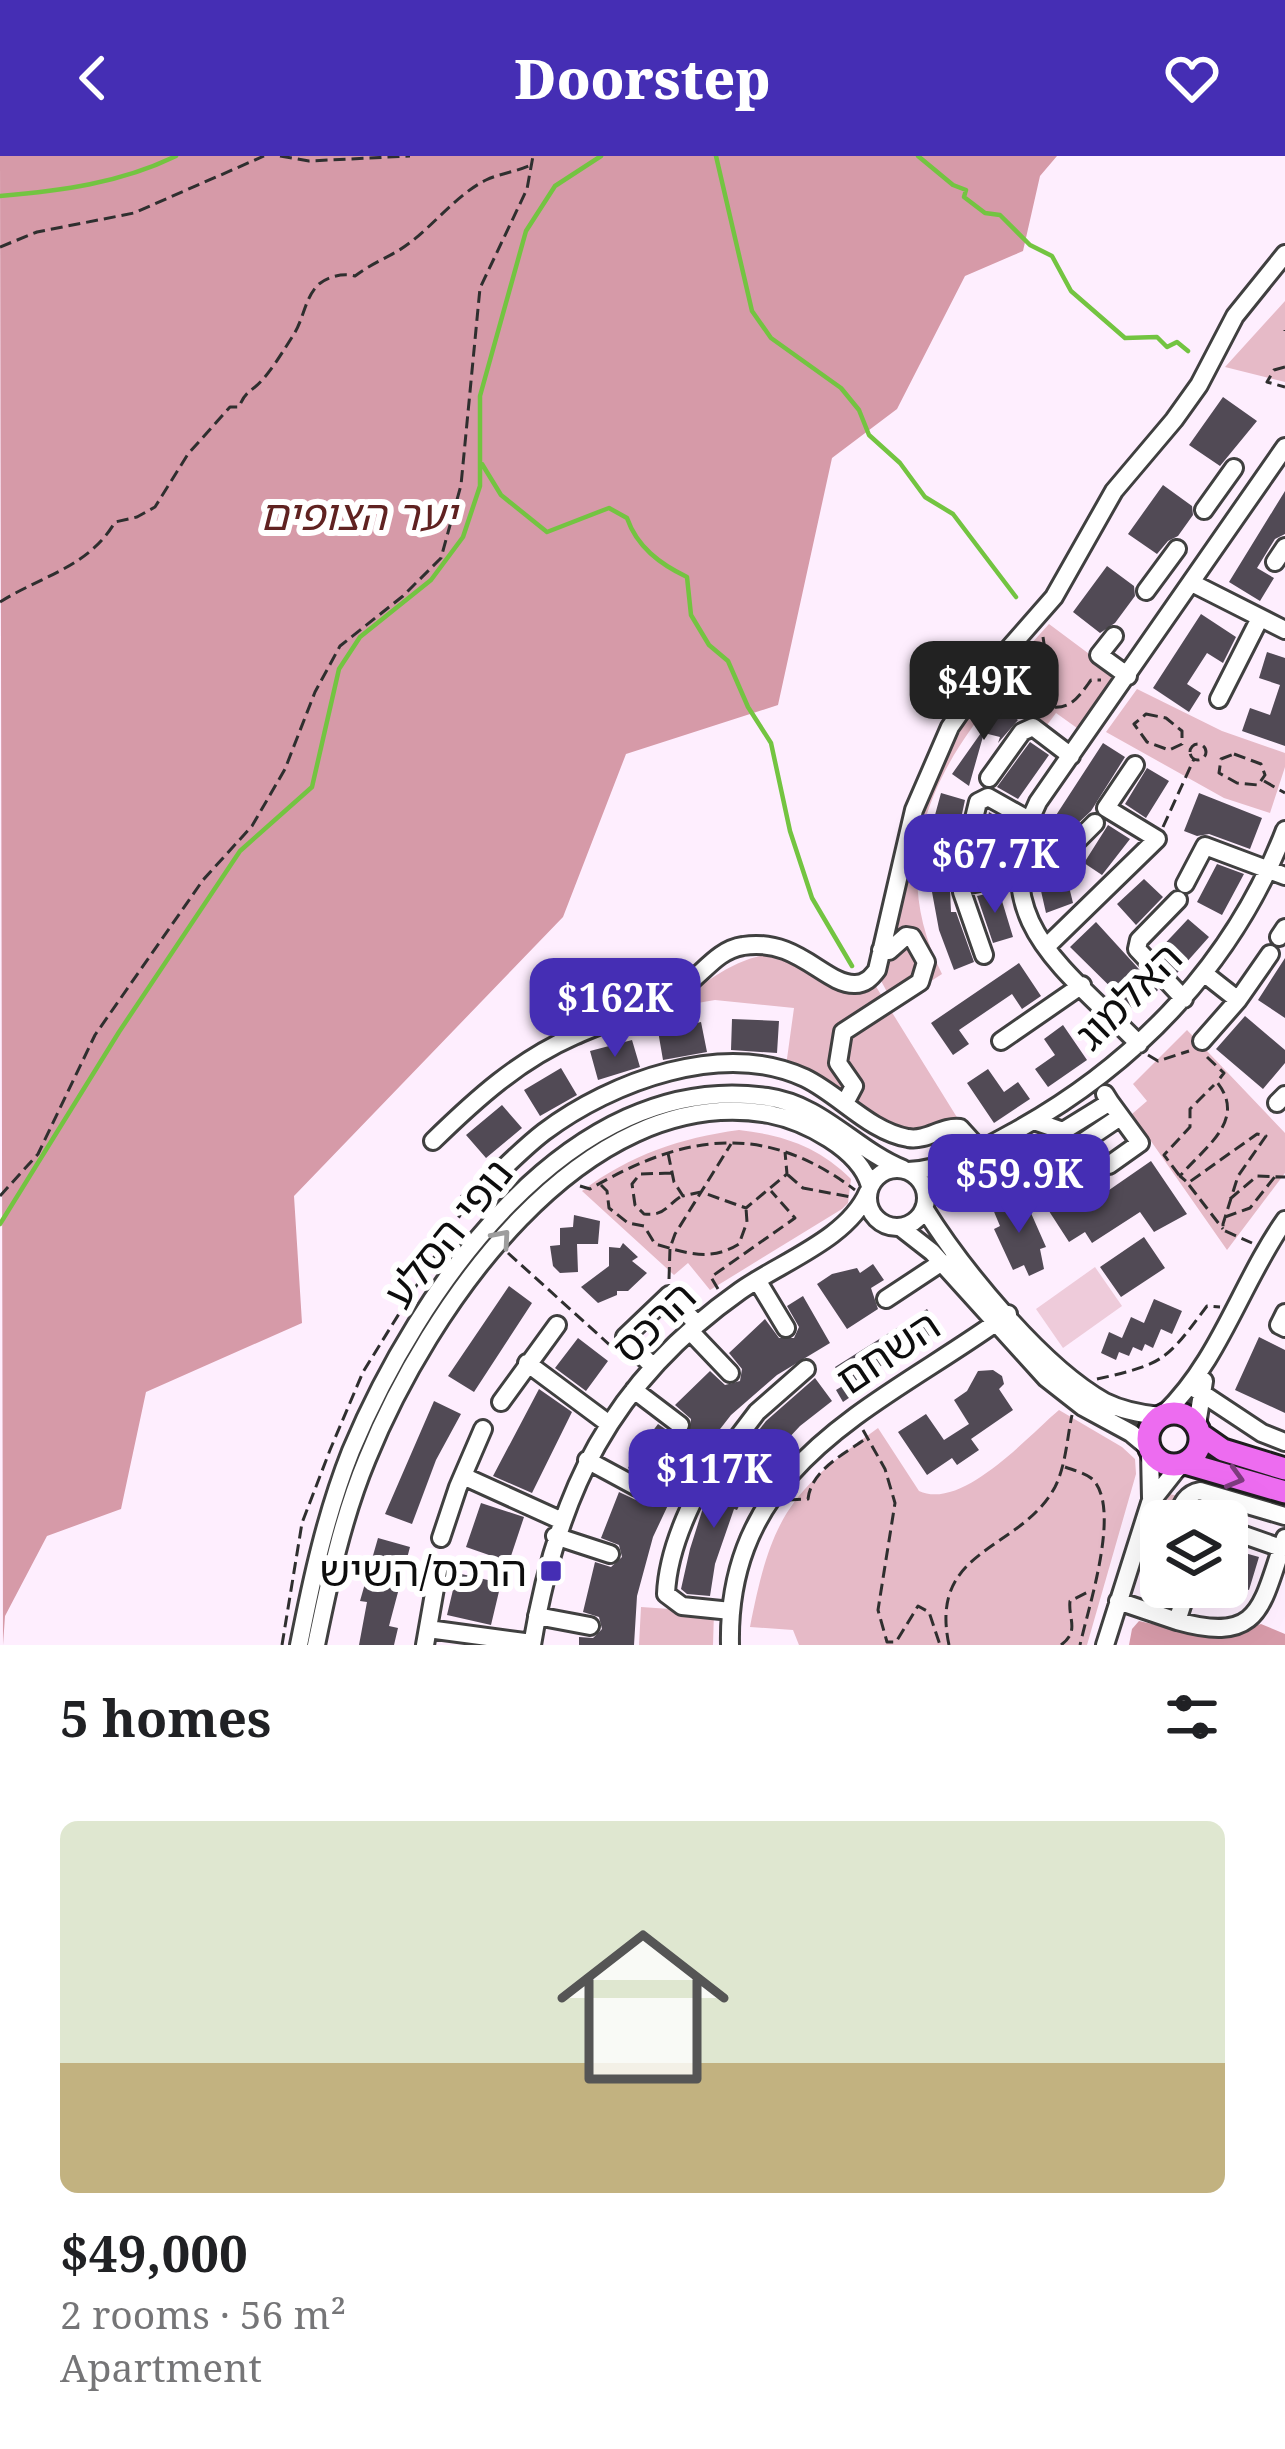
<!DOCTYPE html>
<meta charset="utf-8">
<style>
:root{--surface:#fff;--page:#f2f2f2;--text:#202124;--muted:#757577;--line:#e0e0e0;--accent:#452eb4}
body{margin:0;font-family:"Noto Serif","Noto Sans Hebrew",serif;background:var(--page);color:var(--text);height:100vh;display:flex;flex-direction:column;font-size:45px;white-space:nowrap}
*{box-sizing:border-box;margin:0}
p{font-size:39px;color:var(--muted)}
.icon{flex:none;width:66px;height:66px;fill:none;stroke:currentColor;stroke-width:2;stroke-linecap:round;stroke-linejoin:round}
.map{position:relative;height:1489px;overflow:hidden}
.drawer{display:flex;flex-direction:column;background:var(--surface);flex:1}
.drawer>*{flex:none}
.buttons{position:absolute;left:1140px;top:1344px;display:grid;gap:24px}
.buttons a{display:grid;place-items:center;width:108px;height:108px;border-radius:18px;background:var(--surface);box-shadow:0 12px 48px #0002;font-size:60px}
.price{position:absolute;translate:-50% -102px;padding:0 27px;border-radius:24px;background:var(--accent);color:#fff;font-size:39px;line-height:78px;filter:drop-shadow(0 3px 6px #0008)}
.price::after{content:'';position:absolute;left:50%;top:72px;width:36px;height:27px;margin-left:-18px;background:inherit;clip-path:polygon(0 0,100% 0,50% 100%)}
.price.selected{background:#222;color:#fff}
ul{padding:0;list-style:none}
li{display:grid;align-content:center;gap:24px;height:636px;padding:0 60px}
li+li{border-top:3px solid var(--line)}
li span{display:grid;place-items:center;height:372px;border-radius:18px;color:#555}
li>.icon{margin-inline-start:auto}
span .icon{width:216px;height:216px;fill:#fffc;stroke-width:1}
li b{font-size:51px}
h2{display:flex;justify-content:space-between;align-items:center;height:144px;padding:0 60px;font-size:51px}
header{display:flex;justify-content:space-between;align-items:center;height:156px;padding:0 60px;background:var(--accent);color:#fff;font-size:54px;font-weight:800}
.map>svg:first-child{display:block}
.green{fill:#e6bac7}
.forest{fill:#d69aa8}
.pitch{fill:#eecbda}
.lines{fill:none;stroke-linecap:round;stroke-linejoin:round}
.stream{stroke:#73c441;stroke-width:4.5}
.building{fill:#514a55}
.minor-casing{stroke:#404040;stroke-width:22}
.major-casing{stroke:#1e1e1e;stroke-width:27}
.path{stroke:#2f2f2f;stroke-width:3;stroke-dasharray:12 6;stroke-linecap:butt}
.minor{stroke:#fff;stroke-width:16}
.major{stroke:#ed6cf0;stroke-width:21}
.oneway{stroke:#9e9e9e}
.oneway2{stroke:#7d3c7e}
.poi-dot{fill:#452eb4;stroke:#fff;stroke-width:4.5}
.labels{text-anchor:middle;stroke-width:12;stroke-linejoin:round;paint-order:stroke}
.park-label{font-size:42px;font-style:italic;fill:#602221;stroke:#fff}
.street-label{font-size:42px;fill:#0d0d0d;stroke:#fff}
.poi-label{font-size:42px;fill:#0d0d0d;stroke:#fff;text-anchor:end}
</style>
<header><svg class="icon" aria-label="back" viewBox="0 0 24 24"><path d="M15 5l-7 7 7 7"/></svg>Doorstep<svg class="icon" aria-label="heart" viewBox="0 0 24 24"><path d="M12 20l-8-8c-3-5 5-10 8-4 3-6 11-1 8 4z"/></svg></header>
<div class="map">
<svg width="1285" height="1489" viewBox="0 0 1285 1489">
<rect width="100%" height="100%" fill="#feeefe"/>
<path class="green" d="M1285,145V226L1225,211Z
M1049,468L1116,518L1077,572L1056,557L1047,569L994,529Z
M987,530L998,538C927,623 889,712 942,818L894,849L879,821L905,709L931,621Z
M1137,533L1222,575L1285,597V611L1270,657L1224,642L1106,576Z
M773,798L858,836L875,829L958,963L913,977L895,972L786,910L794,852L715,844L668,852C704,830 730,802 773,798Z
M1187,874L1285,977V1017L1227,1094L1132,958L1147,945L1133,928Z
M739,974C784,979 819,991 851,1023L848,1047L842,1053L710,1134L688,1107L674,1119L582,1035C630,999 680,982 739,974Z
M1059,1254L1122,1291L1135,1303L1136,1318L1087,1489H799L793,1474L750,1471C771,1363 788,1336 878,1272L919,1335C962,1355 1028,1280 1059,1254Z
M1169,1338L1179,1340L1167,1365H1161V1431H1180C1175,1458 1149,1446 1140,1428Z
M641,1451L714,1456L713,1489H639Z"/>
<path class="forest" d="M0,0H1057L1040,20L1023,95L965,120L897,253L832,302L778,549L626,598L563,761L294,1040L302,1167L146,1236L121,1353L47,1380L5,1460L3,1489Z
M1139,1465L1213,1482L1261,1468L1285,1478V1489H1129L1132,1473Z"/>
<path class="pitch" d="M1095,1111L1122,1150L1063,1192L1036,1153Z"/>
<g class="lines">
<path class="stream" d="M716,0L752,155L771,182L841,232L859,254L869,279L900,307L925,341L953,358L1016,441
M918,0L953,29L966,34L964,41L985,57L1000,59L1030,89L1052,100L1071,135L1125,182L1157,181L1167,191L1177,186L1188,195
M0,40C60,35 121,27 176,0
M482,308L501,339L547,376L609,352L627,362C637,391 660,408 687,421L691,459L709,489L728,505L748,551L771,587L790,675L812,742L852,810
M0,1068L119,876L240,695L312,631L339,513L360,481L431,424L463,381L480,330V240L526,75L555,30L601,0"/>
</g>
<path class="building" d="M1223,241L1257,265L1220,310L1189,289Z
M1163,329L1192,350L1193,359L1178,380L1168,385L1157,398L1128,378Z
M1285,335V378L1275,383L1257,412L1274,422L1260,445L1229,426Z
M1107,410L1134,430L1135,440L1115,467L1100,477L1073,456Z
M1201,458L1236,481L1223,507L1207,497L1187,528L1201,537L1189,556L1153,532Z
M1267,496L1285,502V590L1242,575L1250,552L1270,559L1280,529L1259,522Z
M1000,550L1018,564L998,587L1000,581L984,577L969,630L952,618Z
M1030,586L1049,599L1018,643L997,631Z
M1103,587L1125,601L1091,655L1061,683L1042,672L1043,669L1049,670Z
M1147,612L1169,625L1146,662L1125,648Z
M941,637L965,644L949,719L930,717L932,670Z
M1199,637L1262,662L1250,693L1209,678L1197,680L1184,675Z
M989,656L1006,666L997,709L985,712L976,710Z
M1108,669L1130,683L1102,719L1084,707Z
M1056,708L1064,710L1073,747L1046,757L1036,713Z
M1217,708L1244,718L1222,759L1197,746Z
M1144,723L1163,741L1136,769L1117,748Z
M950,733L951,756H956L974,806L954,814L939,774L932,736Z
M999,735L1013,781L993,787L977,740Z
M1188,763L1209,781L1177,817L1157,796Z
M1096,766L1158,834L1136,856L1070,791Z
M1285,802V862L1258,844Z
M1019,807L1041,840L1022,853L1012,838L959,874L969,888L953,899L931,867Z
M1245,860L1285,894V907L1263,933L1216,893Z
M732,863L779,865L777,897L731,894Z
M701,866L707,896L663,904L658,875Z
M1063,869L1087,904L1048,931L1035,913L1055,899L1044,883Z
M632,884L640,911L598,924L590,895Z
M561,912L577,939L540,960L524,934Z
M988,913L1004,936L1018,926L1030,943L994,967L967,927Z
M502,949L522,972L486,1002L466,979Z
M1048,996L1086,1050L1151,1005L1187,1058L1154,1076L1140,1056L1092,1087L1085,1076L1069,1086L1025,1018L1040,1008L1037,1003Z
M1014,1041L1027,1048L1046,1091L1040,1093L1044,1113L1029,1120L1024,1109L1013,1114L994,1073L1000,1070L992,1051Z
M574,1059L600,1065L598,1088H577L578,1116L560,1117L553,1110L550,1090L560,1089V1072L573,1071Z
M1144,1081L1165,1112L1121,1141L1100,1111Z
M623,1087L638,1101L632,1105L647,1117L628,1135H617V1139L598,1147L581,1131L609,1110V1091L620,1092Z
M873,1108L884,1124L871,1132L878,1153L847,1173L817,1128L832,1118L857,1112L860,1117Z
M509,1130L532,1147L474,1236L448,1220Z
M803,1140L830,1187L777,1219L731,1259L689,1313L686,1311L653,1381L637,1440L634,1489H579V1481L593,1482L602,1473L599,1461L583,1456L595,1406L611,1411L622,1401L619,1389L601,1382L619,1336L636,1344L649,1336L647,1323L628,1312L636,1297L658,1268L677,1281L689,1278L691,1263L675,1249L710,1215L725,1229L740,1225L742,1213L729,1197L765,1163L779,1182H794L799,1171L787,1150Z
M1154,1143L1182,1155L1172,1178L1161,1173L1153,1192L1145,1188L1142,1195L1133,1191L1129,1200L1119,1196L1116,1204L1101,1197L1109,1176L1122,1182L1131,1161L1144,1167Z
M927,1153L940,1173L854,1227L859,1235L843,1246L836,1234L846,1228L835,1211Z
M1259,1181L1285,1194V1257L1235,1234Z
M578,1182L608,1205L586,1235L555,1212Z
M993,1214L1002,1220L1004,1228L999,1233L1013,1254L971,1283L979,1294L957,1309L952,1302L927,1319L898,1276L926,1258L944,1284L969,1268L954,1244L967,1235L978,1215Z
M815,1222L832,1245L800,1270L772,1300L753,1282L766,1265Z
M539,1233L572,1256L532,1337L493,1320Z
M434,1245L461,1258L436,1304L412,1368L385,1358Z
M729,1308L754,1321L737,1354L734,1353L715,1408L710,1440L687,1438L681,1433L690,1393L702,1355Z
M481,1347L524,1361L509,1406L466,1391Z
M378,1382L410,1391L389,1470L398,1472L394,1489H359L367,1446L360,1445Z
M1227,1392L1259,1401L1249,1434L1230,1428L1232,1423L1227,1422Z
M457,1417L501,1427L491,1469L447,1459Z"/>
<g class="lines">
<g class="minor-casing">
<path id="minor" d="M1204,354L1234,312
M1275,406L1285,391
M1192,427L1285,474
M1146,435L1177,393
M1114,480L1099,499L1128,520
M1219,543L1260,462
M989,622L1022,576L1033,571L1071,600
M1023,679L1064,698L1095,667
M961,716L978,646L988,641L1029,664
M1185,728L1205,690L1285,720
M1178,744L1139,784L1137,793L1184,843
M1279,781L1285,772
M1046,791L1157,683L1106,652L1135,609
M984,799L962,736L965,729L1018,718
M1205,818L1238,844
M1001,885L1082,829
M1202,885L1238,844L1270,798
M1139,888C1065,812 982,763 1038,646L1285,291
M1110,946L1140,987L1109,1009L1085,1006L1078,994L1083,986L1120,961
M845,947L854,930L838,907L843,876L920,826L926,806L912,781L906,780L889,795L881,794
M1277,947L1285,939
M1034,965L1063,975L1110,946L1105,938
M433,985C476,943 519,904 574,880C607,865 644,854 676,836C700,823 715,794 743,790C797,781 825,829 855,828C865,828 871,822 877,814L914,654L950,571L990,514L1054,441L1114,335L1174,264L1199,229L1235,160L1285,98
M868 1042a29 29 0 1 1 58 0a29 29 0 1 1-58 0Z
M908,1015C950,1013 983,993 1019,973C1140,905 1235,804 1285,674
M470,1045C494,1022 518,996 544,976C612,925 723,884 805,922C840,939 869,975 908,982C928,985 941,970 960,972L980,994
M924,1052C962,1113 1042,1211 1105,1246C1123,1255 1140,1258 1160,1260
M900,1071L932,1096L1046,1222L1083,1251L1131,1277L1149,1292
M757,1124L786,1172
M886,1143L942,1106
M1285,1157L1279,1169L1285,1172
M690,1175L730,1217
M527,1207L609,1268
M653,1211L625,1181L669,1139L697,1168
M1191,1230L1262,1277L1285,1286
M634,1234L680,1269
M501,1246L557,1169
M1164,1258C1220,1204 1241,1127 1285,1064
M1197,1269L1204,1225
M721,1293C696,1336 668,1388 666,1438L682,1450L731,1455
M1150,1296L1151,1342
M587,1304L637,1331
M463,1320L560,1364
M782,1324L745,1294L738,1281L757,1256L806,1213
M1179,1356L1204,1365
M1175,1365C1181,1351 1184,1338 1200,1335L1285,1360
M1227,1373L1281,1392
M555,1380L610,1398
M441,1382L458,1331L483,1273
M1188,1431L1177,1465C1262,1489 1261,1449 1285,1382
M1118,1445L1177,1465
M537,1460L590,1470
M428,1473L532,1487
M299,1489C312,1423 326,1358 351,1295C417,1137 568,912 767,941C823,949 854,993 903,1013
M316,1489C329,1426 342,1363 367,1303C427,1155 581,925 769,958C805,965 860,993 870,1030
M425,1489L438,1415
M532,1489C557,1337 611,1226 740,1135C781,1106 848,1083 868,1036
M730,1489C726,1304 882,1250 1008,1158
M1105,1489L1150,1347L1180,1309"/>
</g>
<g class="major-casing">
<path id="major" d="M1148 1283a26 26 0 1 1 52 0a26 26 0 1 1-52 0Z
M1200,1278L1223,1294L1285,1313
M1185,1307L1285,1336"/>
</g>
<path class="path" d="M280,0L309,5L410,0
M0,91L37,76L134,57L264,0
M1285,174V175
M1285,211L1274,214L1267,226L1285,231
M0,446C41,420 89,411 115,366L137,361L155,351L188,298L230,251H239C244,239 246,238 255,231C268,221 285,192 294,178C304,162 305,141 319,128C329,120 344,117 355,120C368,110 382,104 396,96C429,77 452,41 486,24C501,17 516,16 531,9
M1043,481L1045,494L1031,513L1029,530L1042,549C1069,557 1077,543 1091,524H1101
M1146,558L1166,562L1182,575V588L1169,594L1147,586L1134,568Z
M1190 596a8 8 0 1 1 16 0a8 8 0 1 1-16 0Z
M1234,598L1261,608L1265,619L1258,629L1237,627L1219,617L1221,603Z
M1264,625L1285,637
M1163,671L1194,603
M1148,899L1158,905L1189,895
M1207,901L1224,917L1217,926C1247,964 1206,990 1180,1020L1188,1027L1257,978L1266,980L1238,1020L1223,1068V1074L1252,1087
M668,997L674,1026L683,1040L701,1036L746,1052L787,1018L785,996
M671,1017L640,1018L632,1028L635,1049L644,1058C665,1060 665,1051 680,1041
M788,1019L803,1032L851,1041
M1179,1019L1164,999L1190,971V953L1214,929
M601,1029L607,1035L609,1052L628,1067L644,1070L655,1088C687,1097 710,1106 739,1088L747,1066L746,1052
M1189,1029L1223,1073
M580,1030L590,1033C684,978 764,965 855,1034
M0,1040L38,998L95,879L203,724L252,670L285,613L315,536L340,490L403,440L441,402L461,329L480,132L527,33L533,0
M1230,1043L1257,1020L1285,1021
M1225,1061L1250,1052L1277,1018
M508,1097L612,1191
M669,1123L670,1092L675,1078L731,988
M718,1133L711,1121L795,1062L771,1035
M1097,1223C1164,1208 1166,1205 1207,1150L1220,1151
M863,1274L885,1313L895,1347L878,1454L887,1486H896L918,1450L929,1456L940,1489
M1065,1311C1073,1314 1085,1317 1091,1322C1123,1349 1088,1452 1080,1489
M789,1344L808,1343C811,1315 842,1299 864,1284
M282,1489L302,1367L330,1294L363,1216L462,1056
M949,1489C928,1391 1020,1396 1055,1331C1066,1309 1067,1282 1072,1259
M1061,1489C1080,1475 1068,1463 1070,1445L1090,1435"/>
<use href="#minor" class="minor"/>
<use href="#major" class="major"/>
</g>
<defs><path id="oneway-chevron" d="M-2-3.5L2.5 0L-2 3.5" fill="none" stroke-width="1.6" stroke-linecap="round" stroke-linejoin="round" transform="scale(3)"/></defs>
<use class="oneway" href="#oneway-chevron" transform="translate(502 1082) rotate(-49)"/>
<use class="oneway2" href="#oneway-chevron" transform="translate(1235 1322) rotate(16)"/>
<rect class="poi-dot" x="539" y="1403" width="24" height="24" rx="6"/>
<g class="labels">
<g class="park-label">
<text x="358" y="374">יער הצופים</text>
</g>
<g class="street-label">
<text transform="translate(1128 840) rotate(-45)" y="15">האלמוג</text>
<text transform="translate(448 1077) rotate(-51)" y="15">נופי הסלע</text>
<text transform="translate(654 1166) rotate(-44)" y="15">הרכס</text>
<text transform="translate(888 1196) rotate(-34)" y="15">השחם</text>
</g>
<g class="poi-label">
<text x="527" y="1430">הרכס/השיש</text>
</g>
</g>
</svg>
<div class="buttons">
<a><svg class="icon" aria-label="layers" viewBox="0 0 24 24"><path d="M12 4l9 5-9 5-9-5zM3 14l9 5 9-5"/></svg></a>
</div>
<b class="price selected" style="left:984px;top:587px">$49K</b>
<b class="price" style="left:995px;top:760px">$67.7K</b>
<b class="price" style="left:615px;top:904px">$162K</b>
<b class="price" style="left:1019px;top:1080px">$59.9K</b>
<b class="price" style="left:714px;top:1375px">$117K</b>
</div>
<section class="drawer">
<h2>5 homes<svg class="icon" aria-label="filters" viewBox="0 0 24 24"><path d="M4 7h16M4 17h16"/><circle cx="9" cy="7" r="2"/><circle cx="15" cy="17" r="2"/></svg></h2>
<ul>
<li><span style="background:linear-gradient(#dfe7d0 65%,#c2b280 0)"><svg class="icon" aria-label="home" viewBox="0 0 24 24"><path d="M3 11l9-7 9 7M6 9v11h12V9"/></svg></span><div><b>$49,000</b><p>2 rooms · 56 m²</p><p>Apartment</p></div></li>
</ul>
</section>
